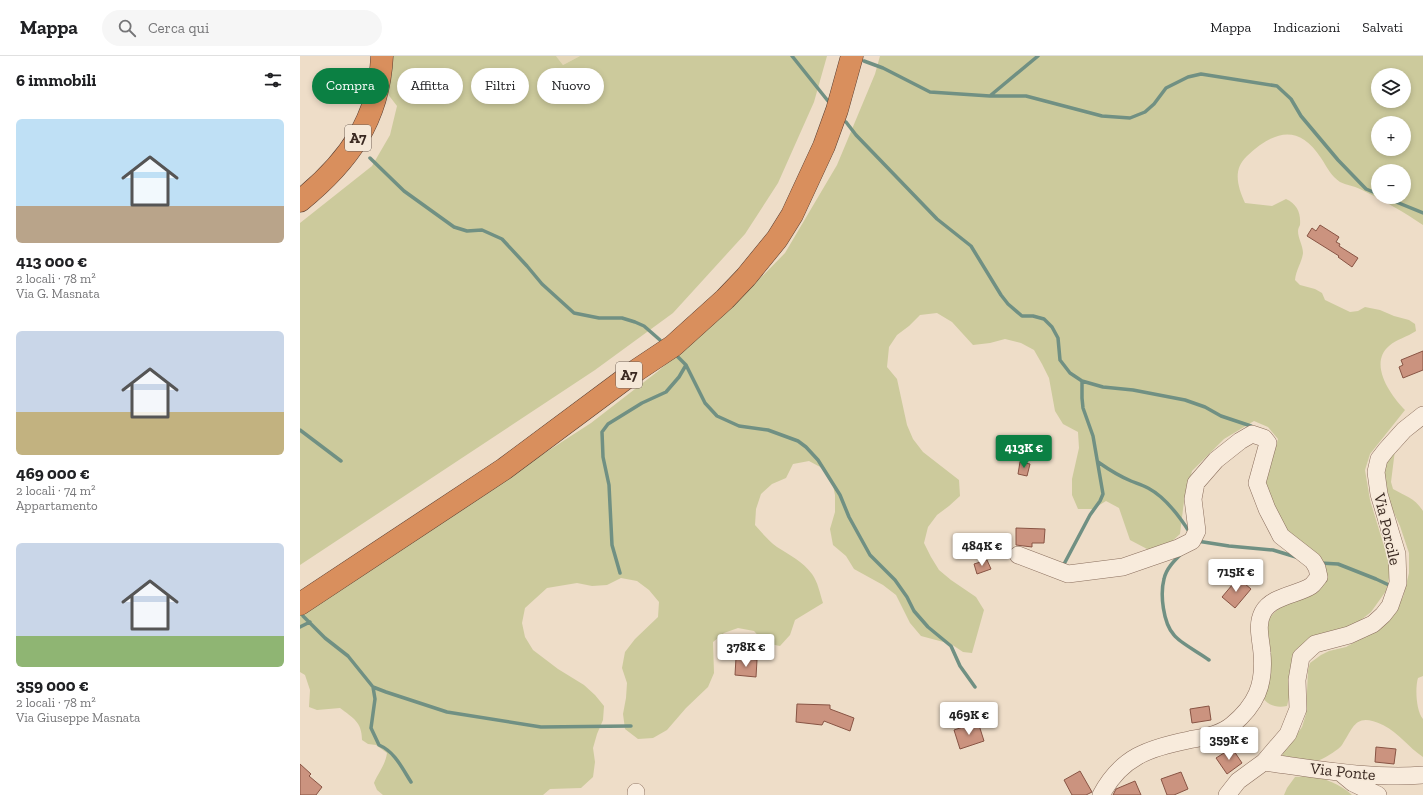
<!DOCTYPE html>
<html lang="it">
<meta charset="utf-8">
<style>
:root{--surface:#fff;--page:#f6f6f6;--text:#202124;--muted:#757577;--line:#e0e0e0;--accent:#0b8043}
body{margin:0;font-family:"Zilla Slab",serif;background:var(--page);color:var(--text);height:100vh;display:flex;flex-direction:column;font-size:15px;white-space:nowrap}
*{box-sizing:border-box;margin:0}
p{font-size:13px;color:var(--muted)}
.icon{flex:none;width:22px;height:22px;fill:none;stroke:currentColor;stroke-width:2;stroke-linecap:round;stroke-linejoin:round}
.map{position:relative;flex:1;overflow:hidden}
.side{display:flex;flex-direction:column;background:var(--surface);width:300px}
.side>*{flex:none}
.top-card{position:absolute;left:12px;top:12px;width:380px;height:36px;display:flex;gap:8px}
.fabs{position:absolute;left:1071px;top:12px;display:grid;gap:8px}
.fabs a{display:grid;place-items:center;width:40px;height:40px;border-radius:50%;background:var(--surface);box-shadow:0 2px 6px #0003;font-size:20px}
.price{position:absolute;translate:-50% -34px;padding:0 9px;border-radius:4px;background:#fff;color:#222;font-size:13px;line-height:26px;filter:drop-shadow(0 1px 2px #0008)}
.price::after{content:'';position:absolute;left:50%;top:24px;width:12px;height:9px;margin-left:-6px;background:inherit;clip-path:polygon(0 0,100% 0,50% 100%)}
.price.active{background:var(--accent);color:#fff}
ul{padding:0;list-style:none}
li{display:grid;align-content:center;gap:8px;height:212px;padding:0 16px}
li span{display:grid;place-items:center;height:124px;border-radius:6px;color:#555}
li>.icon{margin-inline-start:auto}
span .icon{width:72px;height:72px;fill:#fffc;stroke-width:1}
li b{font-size:17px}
h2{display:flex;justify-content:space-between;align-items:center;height:48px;padding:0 16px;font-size:17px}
.tag{padding:0 14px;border-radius:18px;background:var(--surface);box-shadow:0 2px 6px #0003;font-size:14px;line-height:36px}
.tag.active{background:var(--accent);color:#fff}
header{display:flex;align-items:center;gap:24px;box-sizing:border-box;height:56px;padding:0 20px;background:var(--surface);border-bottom:1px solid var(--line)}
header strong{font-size:19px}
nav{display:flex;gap:22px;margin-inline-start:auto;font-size:14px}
.search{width:280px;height:36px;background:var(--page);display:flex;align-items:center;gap:10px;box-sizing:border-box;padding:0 14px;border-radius:22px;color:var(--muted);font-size:15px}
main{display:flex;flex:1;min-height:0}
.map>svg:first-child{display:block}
.farmland{fill:#e3d5b6}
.green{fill:#ccca9c;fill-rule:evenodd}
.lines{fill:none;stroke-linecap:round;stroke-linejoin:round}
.stream{stroke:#709083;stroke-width:3.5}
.building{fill:#cb937f;stroke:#885444}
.minor-casing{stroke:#8a6e5d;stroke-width:18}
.highway-casing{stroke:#583d31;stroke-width:23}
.minor{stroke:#f8ebdc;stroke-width:17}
.highway{stroke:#d98f5d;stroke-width:22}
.labels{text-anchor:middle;stroke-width:3;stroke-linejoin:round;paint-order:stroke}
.shield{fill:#f5e8d8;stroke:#726258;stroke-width:1}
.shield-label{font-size:15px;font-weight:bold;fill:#3a2921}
.street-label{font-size:16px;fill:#3a2921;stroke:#f5e8d8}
</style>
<header>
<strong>Mappa</strong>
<div class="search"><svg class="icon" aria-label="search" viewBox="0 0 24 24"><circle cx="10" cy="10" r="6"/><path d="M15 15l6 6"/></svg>Cerca qui</div>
<nav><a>Mappa</a><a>Indicazioni</a><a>Salvati</a></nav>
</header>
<main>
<section class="side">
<h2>6 immobili<svg class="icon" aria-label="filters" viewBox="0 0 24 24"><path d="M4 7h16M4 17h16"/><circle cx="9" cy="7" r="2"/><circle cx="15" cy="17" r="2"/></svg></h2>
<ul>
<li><span style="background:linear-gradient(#bfe0f5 70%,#b9a48a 0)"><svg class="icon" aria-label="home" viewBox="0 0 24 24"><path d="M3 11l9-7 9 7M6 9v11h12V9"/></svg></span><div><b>413 000 €</b><p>2 locali · 78 m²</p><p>Via G. Masnata</p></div></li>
<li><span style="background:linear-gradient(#c9d6e8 65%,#c2b280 0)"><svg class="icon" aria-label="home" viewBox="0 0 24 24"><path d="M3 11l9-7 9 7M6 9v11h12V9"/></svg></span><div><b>469 000 €</b><p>2 locali · 74 m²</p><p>Appartamento</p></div></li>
<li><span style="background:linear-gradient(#c9d6e8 75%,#8fb573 0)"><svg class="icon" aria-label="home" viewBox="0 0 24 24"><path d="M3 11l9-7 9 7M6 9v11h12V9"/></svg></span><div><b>359 000 €</b><p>2 locali · 78 m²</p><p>Via Giuseppe Masnata</p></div></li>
</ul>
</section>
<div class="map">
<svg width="1123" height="739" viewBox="0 0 1123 739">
<rect width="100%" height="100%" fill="#eeddc8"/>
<path class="farmland" d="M256,0H280L263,9Z"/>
<path class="green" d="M92,0H256L263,9L280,0H527L514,46L478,127L445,178L373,257L295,314L0,509V167L72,110L90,79L97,50L87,37Z
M580,0H1123V169C1104,156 1081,143 1060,133C1054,130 1046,129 1040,126C1031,120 1027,111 1021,102C998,67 974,75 947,100C932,114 938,131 945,147L972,150L986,143C997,148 1001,157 1000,169C999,171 998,173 998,175C998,182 1003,190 1003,197C1002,206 996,214 995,224L1000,229L1015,233L1022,237L1025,244L1050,256L1058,255L1065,251L1080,254L1094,260L1109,264L1115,268L1116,275C1107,281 1097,283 1089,290C1068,308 1091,340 1105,354L1070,398L1065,414L1070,444L1091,513L1086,535L1071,556L1056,568L1001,591L987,650C977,652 969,650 963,642V572L971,560L981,550L1022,522L982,472L964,430L978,383L968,371L954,365L924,383L892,415L884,445L880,478L869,488L849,494L830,484L819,452L806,445L793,453H778L772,439V423L779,392L778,376L763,368L755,355L749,322L742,308L734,294L721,287L705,283L690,287L673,289L652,266L637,257L620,259L609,270L597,279L589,291L587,311L597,323L607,369L613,383L623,396L659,424L660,440L649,450L637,459L628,471L624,487L631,501L639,514L651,524L676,541L684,554L672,597L663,596L651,588L621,580L610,567L596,539L583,529L554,513L546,500L533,489L530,473L535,456V439L532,424L522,412L509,405L493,408L486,422L472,428L461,438L456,453L455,469C462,477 469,485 477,491C490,499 503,506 512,518C518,526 520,538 523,547L495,564L490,579L480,590L465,587L454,575L438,572L424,577L413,586L414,617L408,631L386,652L367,674L353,682L338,683L325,673L323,658L326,642L327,627L322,612L325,596L335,583L358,561L359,546L349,534L337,525L321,522L307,529L292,530L277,527L247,532L225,552L222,567L225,581L233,594L258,613L284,629L295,639L304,650L303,664L297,678L293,692L295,706L293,721L281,732L250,733L243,739H83L77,734L74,727C79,715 85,710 87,697L76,689L68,688L62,684C62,666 53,662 40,652L17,654L9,651L10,634L5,619L0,616V558L48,524L291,367L357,316L428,255L485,197L537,109L575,18ZM1078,19H1104V45H1078ZM1078,67H1104V93H1078ZM1078,115H1104V141H1078Z
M1095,394L1091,426L1093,433C1105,440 1115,442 1123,455V620L1118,622C1115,632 1116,655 1123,663V701C1108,691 1099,677 1083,669C1055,656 1054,671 1042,689C1038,694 1028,700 1022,703C1011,708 994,702 982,701L983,697L1002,671L1006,658L1008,614L1010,607L1021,599L1029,595L1046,591L1064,581L1085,565L1103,541L1109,517V497L1100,470L1085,437L1083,413Z
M1009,720C1025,722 1040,728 1052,739H984L987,732L995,721Z"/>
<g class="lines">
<path class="stream" d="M492,0L528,45
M564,5L583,12L630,36L690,40H726L802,60L830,62L845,56L854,48L866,32L888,21L901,18L977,30L991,43L1001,60L1038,104L1066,133L1078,138
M691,39L738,0
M546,66L556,79L637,163L671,190L701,239L708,248L722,260H733L744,263L752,271L758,282L760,304L770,317L782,325L803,331L833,334L885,344L905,351L921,360L951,370
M70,102L104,135L154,171L167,175L182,174L202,183L227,210L242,228L274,257L299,262H322L335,266L344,270L360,284
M1084,141L1123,157
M378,301L386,309L405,347L417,360L439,370L468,374L498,385L506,391L518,404L540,439L549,461L570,499L595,524L607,541L614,555L628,571L651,590L660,610L675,631
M0,374L41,405
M798,406C808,413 819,420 831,425C836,427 843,429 848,432C865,441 880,461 890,477
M897,485L929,490L973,494L996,501
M881,498C874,505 866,513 864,523C860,538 863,567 874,579C880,587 900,597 909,604
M1020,507L1038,508L1076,523L1091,530
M764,511L763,510L790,459L800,445L803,438L793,380L783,352L782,342V325
M320,517L312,489L309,429L303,401L302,376L308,368L342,347L366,336L379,321L386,309
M3,560L25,582L48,600L73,631L86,636L147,656L241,671L331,670
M0,571L10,566
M73,631L75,643L71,672L79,689C95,696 102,712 111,726"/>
</g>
<path class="building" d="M1020,169L1039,181L1036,186L1040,188L1039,190L1058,202L1052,211L1038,201L1039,200L1007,180L1012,172L1016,175Z
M1123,295V314L1103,322L1099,311L1103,309L1101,304Z
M720,406L730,408L727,420L718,418Z
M716,472L745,473L744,487H732V491L716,489Z
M687,504L691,513L677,518L674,508Z
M938,522L951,533L935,552L922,541Z
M436,602L457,604L456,621L435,619Z
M497,648L530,649V653L554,662L550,675L524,665L522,669L496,666Z
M909,650L911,664L892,667L890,653Z
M678,666L684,685L660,693L654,674Z
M1076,691L1096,693L1094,708L1075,706Z
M932,692L942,707L927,718L916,702Z
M0,708L11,718L9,720L22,731L16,739H0Z
M780,715L792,736L786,739H772L764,724Z
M881,716L888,733L874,739H867L861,723Z
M835,725L841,739H813L816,733Z"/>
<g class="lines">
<g class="minor-casing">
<path id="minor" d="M718,499L768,518L823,511L878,492L892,485L897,475L893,443L896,427L916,404L940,385L952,378L964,382L968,387L957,427L967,453L981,480L1013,505L1017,512L1019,521C1016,524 1014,528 1011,530C997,539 972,540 963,556C956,569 961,583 962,597C965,629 956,649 932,669C920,679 904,681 889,684C849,692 821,701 801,739
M964,706C1016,713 1070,723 1123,719
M1041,717L1053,727L1078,739
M336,739V736
M927,739L938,725L964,706L988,678L998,653L997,624L1001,601L1015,588L1049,579L1073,568L1083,559L1090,550L1098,527L1097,498L1079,438L1076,416L1079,403L1086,394L1104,374L1123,359"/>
</g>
<g class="highway-casing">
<path id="highway" d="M0,145C48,106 79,64 82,0
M0,548L204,413L337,314L373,290L425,243L446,221L477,183L492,159L524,90L537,54L552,0"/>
</g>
<use href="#minor" class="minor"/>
<use href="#highway" class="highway"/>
</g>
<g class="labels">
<g class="shield">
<rect x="45" y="69" width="26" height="26" rx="3"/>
<rect x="316" y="306" width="26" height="26" rx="3"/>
</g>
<g class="shield-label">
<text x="58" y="87">A7</text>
<text x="329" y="324">A7</text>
</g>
<g class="street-label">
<text transform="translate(1088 473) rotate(77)" y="6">Via Porcile</text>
<text transform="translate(1043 715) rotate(6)" y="6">Via Ponte</text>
</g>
</g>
</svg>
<div class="fabs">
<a><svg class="icon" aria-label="layers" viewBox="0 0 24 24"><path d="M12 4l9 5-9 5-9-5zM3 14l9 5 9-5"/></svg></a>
<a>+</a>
<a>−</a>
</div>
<b class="price active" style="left:724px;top:413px">413K €</b>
<b class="price" style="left:682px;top:511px">484K €</b>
<b class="price" style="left:936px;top:537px">715K €</b>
<b class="price" style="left:446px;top:612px">378K €</b>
<b class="price" style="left:669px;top:680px">469K €</b>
<b class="price" style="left:929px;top:705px">359K €</b>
<div class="top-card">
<a class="tag active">Compra</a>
<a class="tag">Affitta</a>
<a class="tag">Filtri</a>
<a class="tag">Nuovo</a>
</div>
</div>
</main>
